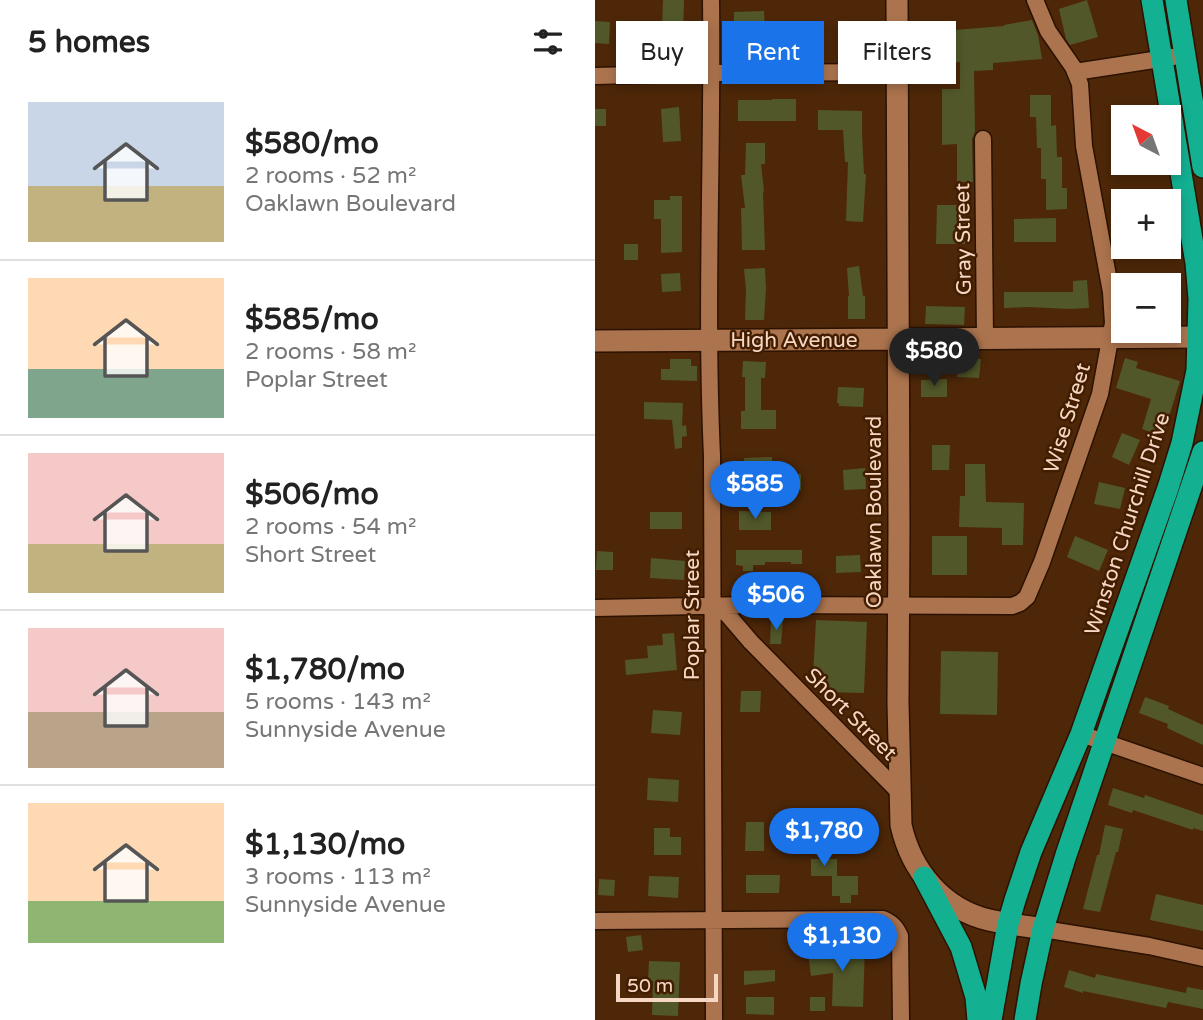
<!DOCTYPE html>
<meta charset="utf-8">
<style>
:root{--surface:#fff;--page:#f2f2f2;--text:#222;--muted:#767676;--line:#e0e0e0;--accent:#1a73e8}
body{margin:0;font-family:"Varela Round",sans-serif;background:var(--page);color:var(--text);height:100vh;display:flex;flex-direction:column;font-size:26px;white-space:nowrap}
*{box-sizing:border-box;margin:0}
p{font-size:23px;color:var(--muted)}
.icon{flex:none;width:38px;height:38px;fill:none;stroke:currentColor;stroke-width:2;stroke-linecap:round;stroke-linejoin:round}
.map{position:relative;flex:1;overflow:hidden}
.panel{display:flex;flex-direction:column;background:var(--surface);width:595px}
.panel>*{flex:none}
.top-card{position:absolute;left:21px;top:21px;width:481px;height:63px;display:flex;gap:14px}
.needle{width:46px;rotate:319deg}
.fabs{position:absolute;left:516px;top:105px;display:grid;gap:14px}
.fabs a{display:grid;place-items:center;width:70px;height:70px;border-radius:0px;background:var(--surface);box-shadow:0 4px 10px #0003;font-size:35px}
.scale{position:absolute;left:21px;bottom:18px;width:102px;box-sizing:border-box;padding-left:7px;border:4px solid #f6d7c3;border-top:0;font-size:19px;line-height:24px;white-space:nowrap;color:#f6d7c3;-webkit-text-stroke:5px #421d00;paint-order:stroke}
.price{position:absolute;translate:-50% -60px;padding:0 16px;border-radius:24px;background:var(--accent);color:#fff;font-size:23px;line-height:46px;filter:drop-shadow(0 2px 4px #0008)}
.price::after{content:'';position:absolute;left:50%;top:42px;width:21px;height:16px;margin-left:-10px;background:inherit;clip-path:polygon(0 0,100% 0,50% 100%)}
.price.on{background:#222;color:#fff}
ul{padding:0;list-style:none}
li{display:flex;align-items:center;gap:21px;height:175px;padding:0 28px}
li+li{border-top:2px solid var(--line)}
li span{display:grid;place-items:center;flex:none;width:196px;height:140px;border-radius:0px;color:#555}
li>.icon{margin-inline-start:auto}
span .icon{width:84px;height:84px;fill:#fffc;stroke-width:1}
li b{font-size:30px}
h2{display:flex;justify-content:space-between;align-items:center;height:84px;padding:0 28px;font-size:30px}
.chip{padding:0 24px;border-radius:0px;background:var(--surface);box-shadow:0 4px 10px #0003;font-size:24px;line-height:63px}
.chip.on{background:var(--accent);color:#fff}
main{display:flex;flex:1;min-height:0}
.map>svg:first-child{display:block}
.building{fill:#525729}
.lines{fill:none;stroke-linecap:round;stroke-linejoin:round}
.street-casing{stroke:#2c1201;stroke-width:19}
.secondary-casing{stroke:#2c1201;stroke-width:24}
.highway-casing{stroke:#2c1201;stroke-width:24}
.street{stroke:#ac744e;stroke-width:16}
.secondary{stroke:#ac744e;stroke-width:21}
.highway{stroke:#13b092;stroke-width:21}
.labels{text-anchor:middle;stroke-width:5;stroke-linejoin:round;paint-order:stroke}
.street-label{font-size:21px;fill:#f6d7c3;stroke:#421d00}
</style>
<main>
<section class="panel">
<h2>5 homes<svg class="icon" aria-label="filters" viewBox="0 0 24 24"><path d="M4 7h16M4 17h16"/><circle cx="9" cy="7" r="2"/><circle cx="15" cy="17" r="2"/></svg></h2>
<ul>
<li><span style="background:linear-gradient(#c9d6e8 60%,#c2b280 0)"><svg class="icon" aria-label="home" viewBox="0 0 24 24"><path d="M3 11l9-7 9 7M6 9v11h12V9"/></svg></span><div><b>$580/mo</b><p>2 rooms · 52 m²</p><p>Oaklawn Boulevard</p></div></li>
<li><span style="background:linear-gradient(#ffd9b3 65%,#7fa58c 0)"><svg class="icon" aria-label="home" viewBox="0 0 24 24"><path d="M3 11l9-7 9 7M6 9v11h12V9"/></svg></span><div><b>$585/mo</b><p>2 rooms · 58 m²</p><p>Poplar Street</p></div></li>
<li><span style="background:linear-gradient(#f6c9c9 65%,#c2b280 0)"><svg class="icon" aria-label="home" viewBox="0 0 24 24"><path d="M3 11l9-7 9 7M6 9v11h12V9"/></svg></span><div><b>$506/mo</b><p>2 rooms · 54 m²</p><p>Short Street</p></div></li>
<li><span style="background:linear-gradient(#f6c9c9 60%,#b9a48a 0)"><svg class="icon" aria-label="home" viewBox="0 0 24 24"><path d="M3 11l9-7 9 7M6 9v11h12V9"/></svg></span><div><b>$1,780/mo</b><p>5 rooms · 143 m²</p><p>Sunnyside Avenue</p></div></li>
<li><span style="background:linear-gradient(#ffd9b3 70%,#8fb573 0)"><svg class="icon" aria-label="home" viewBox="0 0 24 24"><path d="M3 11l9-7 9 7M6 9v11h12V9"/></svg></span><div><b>$1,130/mo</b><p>3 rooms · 113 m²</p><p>Sunnyside Avenue</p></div></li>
</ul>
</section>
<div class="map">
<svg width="608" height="1020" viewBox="0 0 608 1020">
<rect width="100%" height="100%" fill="#4d2708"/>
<path class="building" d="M68,0H89L88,41L55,40V46H36L35,26H67Z
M492,0L503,37L475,45L471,39L464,9Z
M169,11L170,34H174L173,51L143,49L144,28H139V12Z
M437,20L443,35L447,59L398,63V70L379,71L380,132L377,139L378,182H362V144L347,145V89H365V62L345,64V55L325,57L322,22L333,21L334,32L409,26V25Z
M0,21L15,22L14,44L0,43Z
M267,32L269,52L252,54L250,34Z
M435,95H456V126L461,125L462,157H467V188H472V209L451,210V179H446V148H442L441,117H435Z
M177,99H201V121H143V100H177Z
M84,107L86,141L68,142L66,109Z
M0,109H11V126H0Z
M223,110L267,111V134L269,174H271L268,222L251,221L253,162H250L248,130H223Z
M151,143H170V164H166L169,191L168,192L170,250H147L146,208H150L146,175H150Z
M75,196H87V252L66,253V219H59V200H75Z
M342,205H371L370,244H341Z
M461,218V242H419V219Z
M29,244H43V260H29Z
M264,266L268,296H270V319H253V296H254L252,268Z
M170,268L171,288L169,320H150L151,289L149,269Z
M85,273L86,291L67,292L66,274Z
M492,280L494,308L475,309L433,307L409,308V292H478V281Z
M331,306L370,307L369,325L330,324Z
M364,357L386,359L384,378L362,377Z
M530,358L543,362L541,368L585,381L568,436L547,429L556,399L521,388Z
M75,359H96V366H102V381L66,380V369H75Z
M148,361L171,362L170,378H166V410H181V429H146V411H150V377H147Z
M352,379V397H326V380Z
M243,387L269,388L268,407L244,406V403H242Z
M49,402L88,403L87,426L91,425L92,436L87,437V448L80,449L77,420L49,419Z
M527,433L545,440L534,465L517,457Z
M337,445H355L354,470H337Z
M177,457L178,473L150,474L149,458Z
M370,464H390L391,502L429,503L428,545H407V528L364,527L365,496H370Z
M270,468L271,489L249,490L248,470Z
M192,474H206V490H192Z
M504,482L530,488L525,509L499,504Z
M144,511L176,512V530H144Z
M55,512H87V529H55Z
M337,536H372V575H337Z
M480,536L513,550L504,571L472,557Z
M141,550H207V564H196V562H170V565H158V571H148V566L141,565Z
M2,551L18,552V570H1Z
M265,555L266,572L241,573V556Z
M56,558L90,561L89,580L55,578Z
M176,619L188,620L186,644H175Z
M221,620L272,622L269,693L227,692L228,677L218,676Z
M79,633L82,670L31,675L30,660L53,658L52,646L68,645L67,634Z
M346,651L403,652L402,715L345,714Z
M146,691H166L165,712H145Z
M550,697L574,706L573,709L608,725V745L572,728L573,724L544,713Z
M58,710L87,712L85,735L56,733Z
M53,778L84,780L83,802L52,800Z
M518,788L549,798L550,795L608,815V831L598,828V830L538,810L537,813L513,805Z
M151,822H169V851H150Z
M510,825L528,829L523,852H521L505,912L488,909L502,855H504Z
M59,828H75V837H86V855H59Z
M242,829L277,831L276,850L241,848Z
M216,859H242V876H216Z
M151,875H185L184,893H151Z
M54,876L84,877L83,898L53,896Z
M237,876H263V895H256V903H245V896H237Z
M4,879L20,880L19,896L3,895Z
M561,894L608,905V931L555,920Z
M46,935L48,950L33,952L31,937Z
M239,945H270L268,1007L237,1006L238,973L216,976L213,953L239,950Z
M54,961L85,962L83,1016L57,1015L58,981H53Z
M180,970V981L149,985V971Z
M474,970L500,978L501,974L591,993L592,987L608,990V1009L573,1002L571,1008L488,991V993L469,987Z
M151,997H179V1015L151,1014Z
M215,997H230V1011H215Z"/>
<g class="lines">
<g class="street-casing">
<path id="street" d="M116,0C118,152 110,304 117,456L119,1020
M480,72L578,57
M0,76L117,73L302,72
M388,139L390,338
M118,605L132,614L156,642L305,793
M0,608L155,605L417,606L425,603L432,597L447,562L505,394L518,323L516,292L489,146L485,84L478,67L453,31L440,0
M486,734L608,776
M0,921L288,919C297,923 301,927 305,936L306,1020
M448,929L554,946L608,958"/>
</g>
<g class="secondary-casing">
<path id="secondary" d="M302,0L304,527L303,703L306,825C316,870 347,909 394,920C411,924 430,926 448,929
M0,341L608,337"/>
</g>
<g class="highway-casing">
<path id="highway" d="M581,0L608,167
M329,877L366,947L381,997L383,1020
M396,1020L413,924L420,900L436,852L486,734L573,488L587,443L602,370L604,299L601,263L557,0
M430,1020L436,984L448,929L471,855L608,452"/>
</g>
<use href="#street" class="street"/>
<use href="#secondary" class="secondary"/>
<use href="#highway" class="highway"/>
</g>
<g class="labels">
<g class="street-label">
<text transform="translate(368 239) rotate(-91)" y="7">Gray Street</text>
<text x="199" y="347">High Avenue</text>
<text transform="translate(472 418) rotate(-73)" y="7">Wise Street</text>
<text transform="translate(279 512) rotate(-90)" y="7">Oaklawn Boulevard</text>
<text transform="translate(532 524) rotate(-72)" y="7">Winston Churchill Drive</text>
<text transform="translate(97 615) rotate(-90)" y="7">Poplar Street</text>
<text transform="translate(256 714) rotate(45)" y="7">Short Street</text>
</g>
</g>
</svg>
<div class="fabs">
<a><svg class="needle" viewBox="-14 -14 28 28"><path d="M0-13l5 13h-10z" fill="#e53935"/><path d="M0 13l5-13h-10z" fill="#767676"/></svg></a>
<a>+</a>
<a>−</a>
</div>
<div class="scale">50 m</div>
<b class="price on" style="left:339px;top:388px">$580</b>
<b class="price" style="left:160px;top:521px">$585</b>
<b class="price" style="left:181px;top:632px">$506</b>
<b class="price" style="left:229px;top:868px">$1,780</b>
<b class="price" style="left:247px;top:973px">$1,130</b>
<div class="top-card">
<a class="chip">Buy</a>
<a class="chip on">Rent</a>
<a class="chip">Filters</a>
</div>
</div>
</main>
